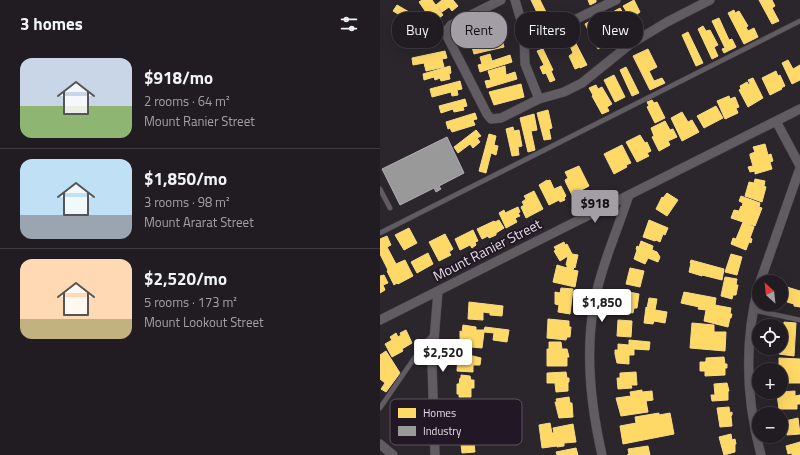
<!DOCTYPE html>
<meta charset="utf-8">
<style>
:root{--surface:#201c21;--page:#28252a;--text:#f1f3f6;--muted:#a2a1a5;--line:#3d3a3f;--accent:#a39da5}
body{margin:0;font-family:"Titillium Web",sans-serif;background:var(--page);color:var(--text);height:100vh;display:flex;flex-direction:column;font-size:15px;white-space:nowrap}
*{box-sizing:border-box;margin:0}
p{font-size:13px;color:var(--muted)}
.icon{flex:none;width:22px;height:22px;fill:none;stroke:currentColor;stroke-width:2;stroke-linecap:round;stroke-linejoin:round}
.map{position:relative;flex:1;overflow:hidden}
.panel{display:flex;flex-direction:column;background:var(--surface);width:380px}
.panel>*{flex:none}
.top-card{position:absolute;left:12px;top:12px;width:348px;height:36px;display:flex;gap:8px}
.needle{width:26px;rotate:333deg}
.controls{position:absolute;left:372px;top:275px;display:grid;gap:8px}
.controls a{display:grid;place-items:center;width:36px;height:36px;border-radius:50%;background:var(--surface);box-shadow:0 4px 16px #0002,0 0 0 1px var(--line);font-size:20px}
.price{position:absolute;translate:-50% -34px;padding:0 9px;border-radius:4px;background:#fff;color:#222;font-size:13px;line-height:26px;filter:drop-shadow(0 1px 2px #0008)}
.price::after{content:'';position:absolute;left:50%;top:24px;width:12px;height:9px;margin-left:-6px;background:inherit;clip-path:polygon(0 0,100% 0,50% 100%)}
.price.current{background:var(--accent);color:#111}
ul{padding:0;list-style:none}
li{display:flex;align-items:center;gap:12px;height:100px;padding:0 20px}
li+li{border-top:1px solid var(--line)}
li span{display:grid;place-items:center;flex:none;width:112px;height:80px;border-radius:12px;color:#555}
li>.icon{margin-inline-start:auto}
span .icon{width:48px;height:48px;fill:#fffc;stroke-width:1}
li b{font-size:17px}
h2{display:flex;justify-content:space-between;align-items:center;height:48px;padding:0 20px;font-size:17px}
.pill{padding:0 14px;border-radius:16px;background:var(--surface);box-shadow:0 4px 16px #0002,0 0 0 1px var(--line);font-size:14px;line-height:36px}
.pill.current{background:var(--accent);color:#111}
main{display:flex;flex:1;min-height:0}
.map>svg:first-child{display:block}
.homes{fill:#ffd966;stroke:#f7da8c}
.industry{fill:#999;stroke:#b0adb0}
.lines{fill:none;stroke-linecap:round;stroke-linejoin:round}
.service-casing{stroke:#454046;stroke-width:5.5}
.minor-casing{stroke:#454046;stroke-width:10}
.service{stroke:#615c62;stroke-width:4.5}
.minor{stroke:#615c62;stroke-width:9}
.labels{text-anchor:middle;stroke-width:4;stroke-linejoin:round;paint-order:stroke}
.street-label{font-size:14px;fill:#e4dde6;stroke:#221825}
.key{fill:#221825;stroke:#5c535f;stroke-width:1}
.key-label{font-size:11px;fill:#e4dde6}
</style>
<main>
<section class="panel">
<h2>3 homes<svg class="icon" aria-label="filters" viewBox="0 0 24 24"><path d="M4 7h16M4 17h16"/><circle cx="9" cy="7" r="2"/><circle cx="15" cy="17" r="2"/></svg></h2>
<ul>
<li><span style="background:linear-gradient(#c9d6e8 60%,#8fb573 0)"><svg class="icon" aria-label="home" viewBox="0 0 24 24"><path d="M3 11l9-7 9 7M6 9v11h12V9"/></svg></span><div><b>$918/mo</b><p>2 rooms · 64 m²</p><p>Mount Ranier Street</p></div></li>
<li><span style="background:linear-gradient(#bfe0f5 70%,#9aa5b1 0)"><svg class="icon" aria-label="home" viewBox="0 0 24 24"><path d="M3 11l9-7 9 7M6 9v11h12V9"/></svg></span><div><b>$1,850/mo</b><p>3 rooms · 98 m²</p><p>Mount Ararat Street</p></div></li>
<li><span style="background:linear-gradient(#ffd9b3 75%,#c2b280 0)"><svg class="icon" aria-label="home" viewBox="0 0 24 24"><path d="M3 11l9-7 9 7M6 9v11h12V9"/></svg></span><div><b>$2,520/mo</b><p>5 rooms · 173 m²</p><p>Mount Lookout Street</p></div></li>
</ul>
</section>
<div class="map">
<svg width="420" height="455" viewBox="0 0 420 455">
<rect width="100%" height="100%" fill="#2b252c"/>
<path class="homes" d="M42,0H52L63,15L58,19L54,15L50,18L39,2Z
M62,0H73L78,6L72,11L69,7L62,12L56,5Z
M151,0H160L171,22L163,25Z
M208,0H216V2L210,5Z
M254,0L260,12L256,15L261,23L256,27L243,6Z
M379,0H392L395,6L392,8L399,21L392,24Z
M17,5L43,20L39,26L36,24L33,28L26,24L28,20L13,11Z
M240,8L243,13L246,11L248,15L242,20L250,32L244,36L231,13Z
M354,10L355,13L359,11L368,26L366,27L368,31L374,28L378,37L364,44L348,13Z
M230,14L235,24L230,26L236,40L230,43L218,17L224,15L225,17Z
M339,18L349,40L352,39L356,47L344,53L342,49L345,48L332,21Z
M212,20L225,45L218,49L205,24Z
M98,25L99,30L112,27L113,33L84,40L83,34L90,33L88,28Z
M323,26L326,31L330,30L338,45L334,47L338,56L332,59L318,29Z
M190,32L207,65L200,68V67L195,69L189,56L193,53L185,34Z
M308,32L323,63L316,66L302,35Z
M122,39L124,47L94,54L92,47L97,46L96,41L100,40L101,44Z
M163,49L173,70L171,71L175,80L170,82L166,73L163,74L160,67L164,65L157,51Z
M268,49L277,67L269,71L274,81L282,78L285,83L270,90L253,56Z
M65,51L67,58L62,59L64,67L46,71L44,63L33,65L32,58Z
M110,54L112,61L130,55L132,62L100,72L98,65L102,64L100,57Z
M408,60L413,69L420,65V80L412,84L402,63Z
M70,66L71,73L69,74L70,79L61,81L60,78L55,80L54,77L44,80L43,74Z
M125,66L126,75L135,72L137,79L107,88L105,81L111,80L108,71Z
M246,67L259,93L252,96L240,70Z
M396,71L398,76L400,75L405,86L401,88L402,89L390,95L382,78Z
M234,75L245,97L235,102L224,80Z
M373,78L383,98L368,107L359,90L361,89L360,86L367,82L369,85L370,84L368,80Z
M80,81L82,89L77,90L78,95L72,96L71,92L52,97L50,89Z
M141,84L144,97L114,105L109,92Z
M216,85L218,89L222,87L232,104L227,107L229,111L222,114L212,96L213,95L209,88Z
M349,96L350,99L355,97L359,107L356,108L358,113L345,119L337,101Z
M85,99L87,106L83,107L84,110L74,112L73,109L61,113L59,106Z
M272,100L274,103L277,102L285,118L275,123L267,107L269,106L267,102Z
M336,106L343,118L324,128L317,116Z
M168,110L172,128L169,129L171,139L164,140L157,113Z
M302,112L308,122L312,120L319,132L302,141L291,118Z
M95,113L97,119L93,120L95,125L72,132L70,128L68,129L66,122Z
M154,114L157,130L151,131L155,150L148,152L140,118Z
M285,121L290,130L293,129L297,137L288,141L290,145L279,151L272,137L274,136L271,128Z
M133,127L134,131L139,130L142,146L138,147L139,155L132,156L126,129Z
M96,130L101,136L97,138L100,142L93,148L90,144L78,153L74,147Z
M109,134L116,136L114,145L118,146L116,155L111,153L106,173L99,171Z
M260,135L265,143L267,142L271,151L267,153L269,156L257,162L246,142Z
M385,144L388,155L391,154L393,161L390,162L392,169L375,174V171L370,172L368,167L373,166L370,156V154L375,152L373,147Z
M242,145L251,163L246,165L247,167L234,174L224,154Z
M199,166L209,186L192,195L186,183L185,180L188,178L185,172Z
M375,179L385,181L384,186L386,187L382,202L365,196L369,182L374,183Z
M167,180V181L170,180L174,189L181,186L186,196L184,198L185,200L180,202L179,200L169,205L159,185Z
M154,191L163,209L146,218L141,207L144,205L142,202L146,199L144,196Z
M287,193L298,200L287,216L276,209L282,197L283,198Z
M361,196L380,203L379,207L382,208L375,226L351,218L354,210L359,211L361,206L362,207L363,203L359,201Z
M138,207L140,212L138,213L140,216L135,218L137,222L126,228L119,213L124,210L125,213Z
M119,220L124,228L116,233V235L109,238L108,236L102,239L97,229L114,221L115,222Z
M269,220L288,228L285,235L283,234L280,242L276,240L275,241L263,237Z
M363,222L374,227L370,238L372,239L371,243L369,242L366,250L351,244L353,238L356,239Z
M29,228L37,243L24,250L15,235Z
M93,230L98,241L95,242L96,245L92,248L90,245L80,250L75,239Z
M65,234L73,249L69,252L71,255L59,261L49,242Z
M7,236L11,245L7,247L16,264L25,260L33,276L18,284L17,283L14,285L7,271L8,270L0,254V239Z
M261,241L273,246L272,250L277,252L280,257L278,262L268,258L265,264L254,259L257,250L256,249L257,246L259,247Z
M184,242L185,245L187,244L192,254L198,255L195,268L194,267L193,270L198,271L195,287L173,282L177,265L187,268V265H186L188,256L180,261L174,251L176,250L174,247Z
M48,253L53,264L37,273L31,262Z
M351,254L362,257L357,275L345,272Z
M311,260L344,269L342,280L322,275V276L309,272L311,263H310Z
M250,268L264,271L260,287L246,284Z
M4,275L8,283L3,285L5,290L0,293V276Z
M345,277L357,279L356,285H358L356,295H353L352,299L341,296Z
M407,287L420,291V307L414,306V304L407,302L409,294H405Z
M181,288L193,289L190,314L178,312L179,305L175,304V292L180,293Z
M244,291L259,294L257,308H254L253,313L239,311L241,302H240L241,295L243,296Z
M304,292L336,298L335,305L351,308L350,314H352L351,318H350L348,327L324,321L326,310L318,309L319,307L301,303Z
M269,298L277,299L275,310L287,312L285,323L274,321L273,324L264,323L266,307L267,308Z
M89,302L123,306L122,316L110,315V313L103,312V320L88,319Z
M168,319L189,321V327H191L190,337H187L186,340L167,338Z
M238,320L252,321L251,337L237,336Z
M404,322L416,323L414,356L399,354L400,348H401V333H403Z
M312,323L334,325V332H346L345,351L310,348Z
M83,325L96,327V330H104L105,327L129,330L127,342L113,340L114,333L104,332L102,348L80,346V331L82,332Z
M26,330L32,343L22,349L23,351L12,357L5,344L12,340L10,337L16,333L18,337L21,335L20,333Z
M249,340L270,342L269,350L254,349V355H249V364L237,363L235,354V350H238V344L249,345Z
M169,342H181L182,349H187L189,357H187V366H167V349H169Z
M6,351L20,373L6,392L1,389L5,383L0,379V355Z
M78,355L93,356L101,358L100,365H93V372L77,371Z
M344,357L345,364H347V368H345V375L325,376V371H320V362H325L326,361V358Z
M399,358L420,359V383H401V370H396L395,366H399Z
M186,372L187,378H189V382H188V391L176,392L175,383H167V373Z
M256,372L257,385H251L252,388L238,389L237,378H240V373Z
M81,375L90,376L91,380H94V388H91V397H79V394H77V384H79L80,378H81Z
M347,383L349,391H348V400L332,401L331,395H335L334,384Z
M262,390V392L272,391L273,400L266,401L268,412L241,416L236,398L251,396L250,392Z
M415,391V396L420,395V404H417V409H399L397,394H400L401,392Z
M189,397L190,403H192L193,417L179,418L175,402H177L176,399Z
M349,407L350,413L352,412V415L351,416L352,426L340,427L337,408Z
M279,413V415L290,413L294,434L243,444L240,426L256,423L255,417Z
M418,418L420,434L407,435L405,427L402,428L401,422Z
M170,423L172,433H174L173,428L193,424L196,442L184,443V446L177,447V446L162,448L159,425Z
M93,433L95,452L82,453L81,444H79V441H81L80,434Z
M351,434L352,440L355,439L356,444H355V452L344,455L339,437Z
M420,442V455H412V453L408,454L406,446Z
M268,446L270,455H247L249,454L248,449Z
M196,448L198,455H177L176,452Z"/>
<path class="industry" d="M67,137L84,173L59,186L61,189L56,192L54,188L20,205L2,169Z"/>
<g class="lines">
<g class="service-casing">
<path id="service" d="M0,189L10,208
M0,233L420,21
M373,310L420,320
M0,408L44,344L53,335"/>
</g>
<g class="minor-casing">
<path id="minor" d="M121,0L71,25L67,30L68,38L107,114L111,119L121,118L159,99L184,92L202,83L249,45L287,22L330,0
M135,0L142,24L144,36L145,64L159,99
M144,36L163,35L236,0
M396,121L420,166
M380,282L420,168
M379,284C364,341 366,399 381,455
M0,320L420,109
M0,444L13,455
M55,455L52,365L58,291
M222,455C211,407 205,354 214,304C221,267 237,231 249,195"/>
</g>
<use href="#service" class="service"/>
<use href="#minor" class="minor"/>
</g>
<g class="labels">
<g class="street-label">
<text transform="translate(107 250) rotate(-27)" y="5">Mount Ranier Street</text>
</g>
</g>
<rect x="10" y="399" width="132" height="46" rx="6" class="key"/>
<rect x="18" y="408" width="18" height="10" fill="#ffd966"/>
<rect x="18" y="426" width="18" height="10" fill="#999"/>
<g class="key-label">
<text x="43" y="417">Homes</text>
<text x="43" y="435">Industry</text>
</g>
</svg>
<div class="controls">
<a><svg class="needle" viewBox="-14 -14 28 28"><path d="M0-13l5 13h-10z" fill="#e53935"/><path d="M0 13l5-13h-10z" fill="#a2a1a5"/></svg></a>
<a><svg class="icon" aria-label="locate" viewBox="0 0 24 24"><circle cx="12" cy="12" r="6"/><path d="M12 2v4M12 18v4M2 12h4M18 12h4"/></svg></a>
<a>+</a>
<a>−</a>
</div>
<b class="price current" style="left:215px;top:224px">$918</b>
<b class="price" style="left:222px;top:323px">$1,850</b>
<b class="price" style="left:63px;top:373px">$2,520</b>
<div class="top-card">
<a class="pill">Buy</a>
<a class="pill current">Rent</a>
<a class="pill">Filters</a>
<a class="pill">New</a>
</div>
</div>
</main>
